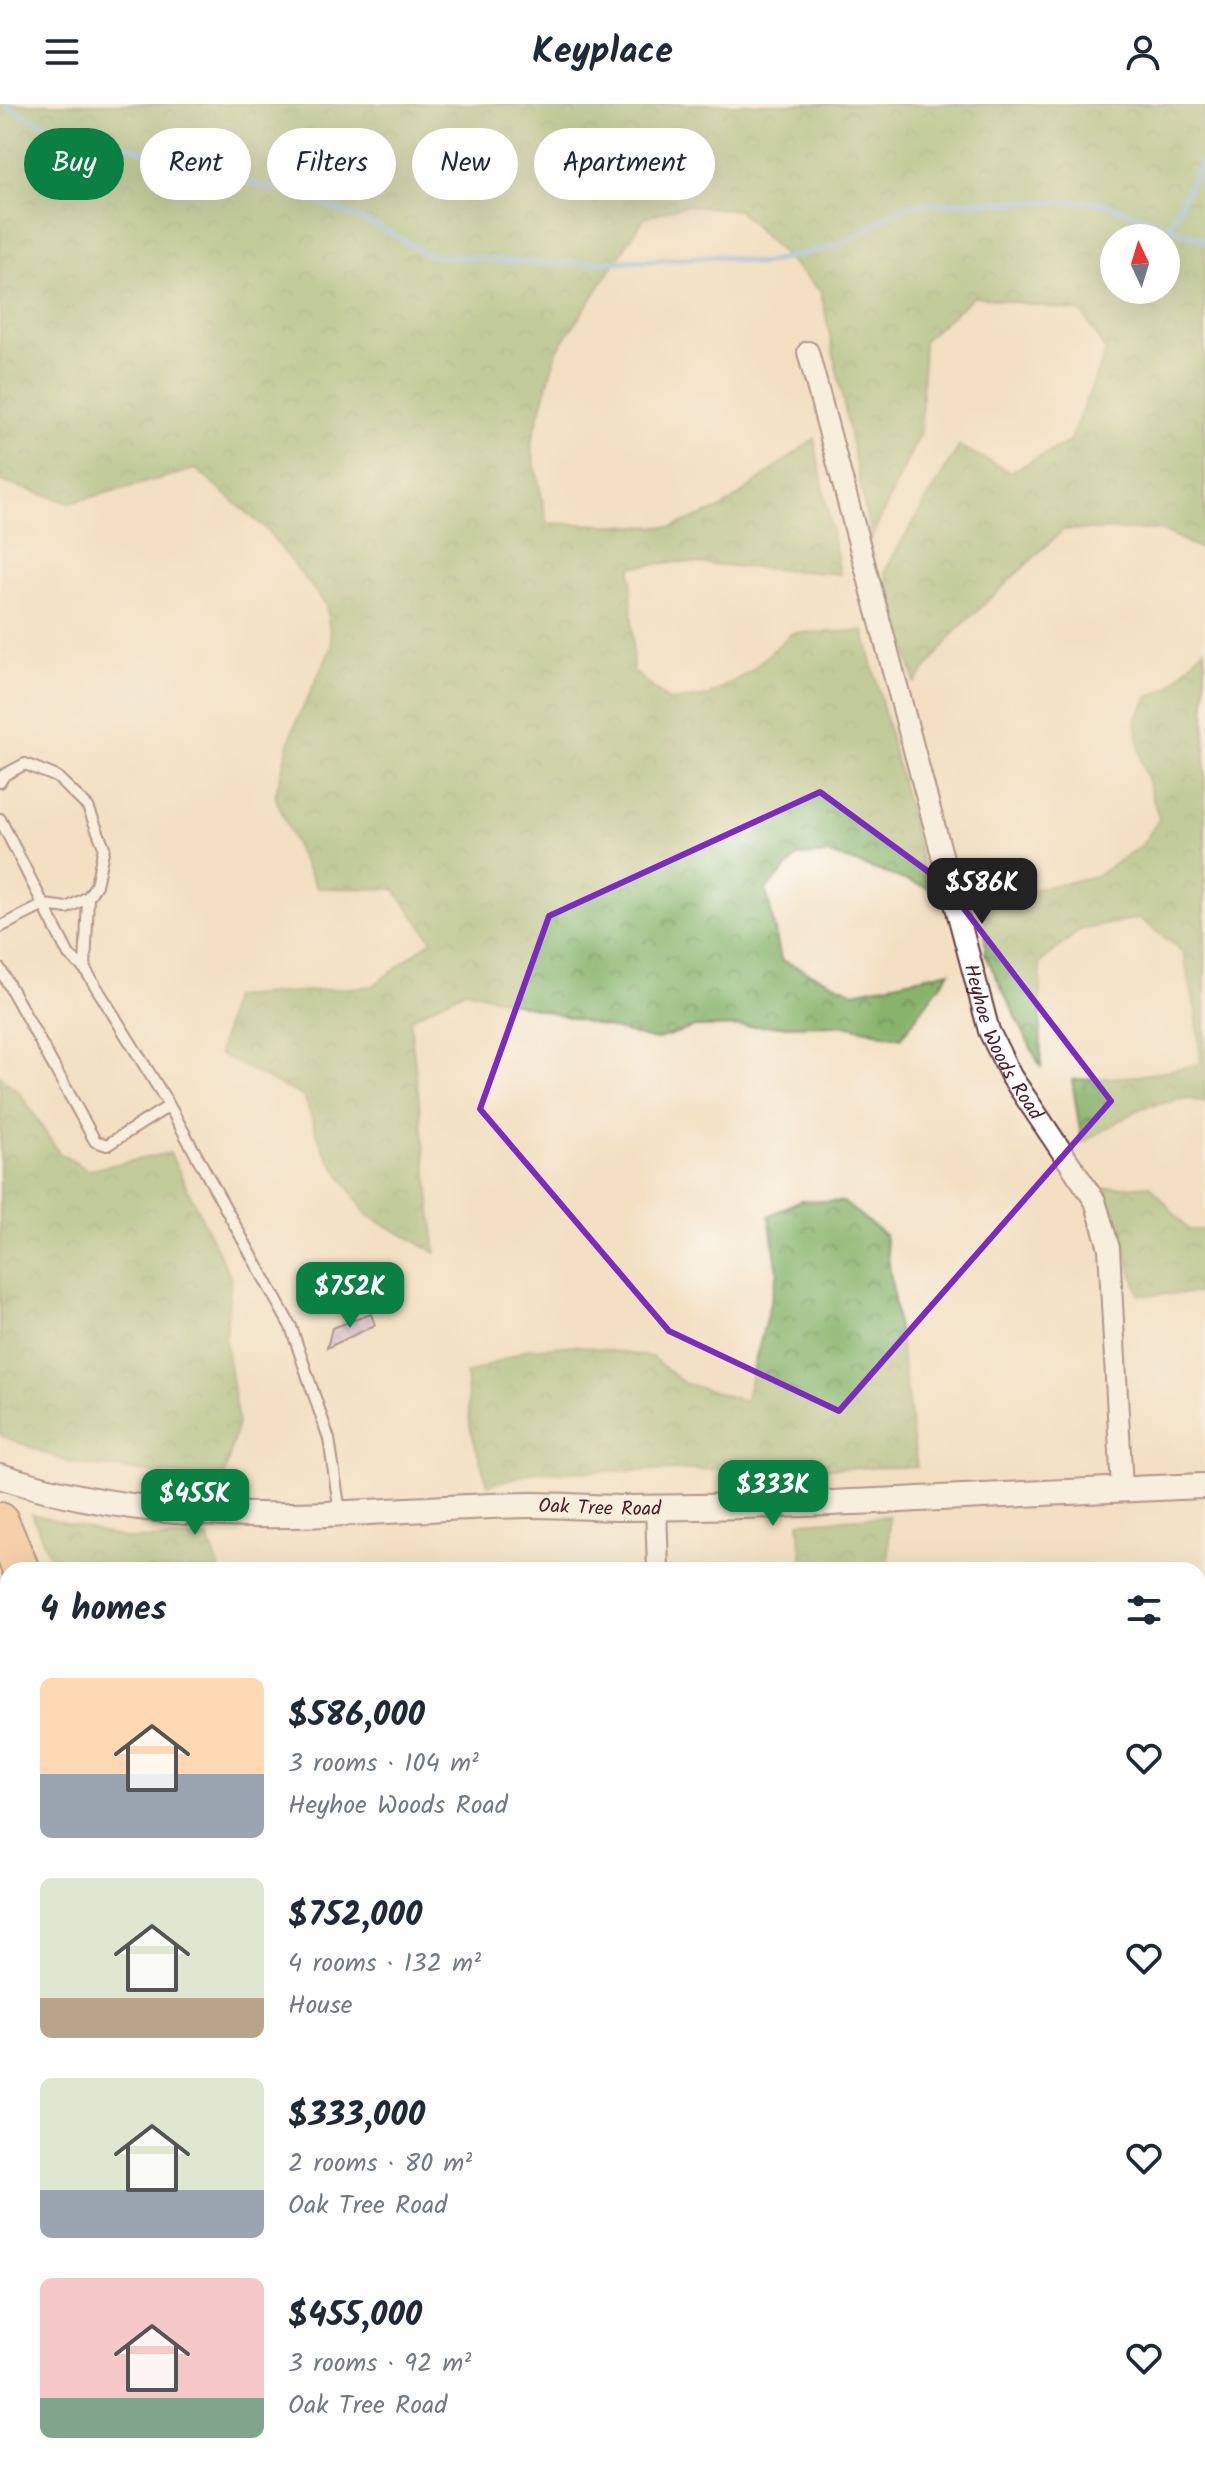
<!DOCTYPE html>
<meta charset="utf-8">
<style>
:root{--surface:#fff;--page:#f6f6f7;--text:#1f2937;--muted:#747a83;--accent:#0b8043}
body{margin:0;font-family:Kalam,sans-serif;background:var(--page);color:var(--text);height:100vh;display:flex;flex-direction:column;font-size:30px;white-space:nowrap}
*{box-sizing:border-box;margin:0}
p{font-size:26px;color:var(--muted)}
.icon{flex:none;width:44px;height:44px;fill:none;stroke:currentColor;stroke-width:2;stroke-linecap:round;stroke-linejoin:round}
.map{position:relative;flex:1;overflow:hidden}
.sheet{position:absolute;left:0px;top:1458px;width:1206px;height:914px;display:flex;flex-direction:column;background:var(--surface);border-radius:24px 24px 0 0;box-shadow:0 8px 32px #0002}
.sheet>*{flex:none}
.hud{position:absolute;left:24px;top:24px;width:800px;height:72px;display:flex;gap:16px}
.needle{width:52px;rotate:356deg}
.tools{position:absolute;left:1100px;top:120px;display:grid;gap:16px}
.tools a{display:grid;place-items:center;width:80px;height:80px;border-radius:50%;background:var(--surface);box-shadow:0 8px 32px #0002;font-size:40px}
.price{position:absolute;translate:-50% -68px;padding:0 18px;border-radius:16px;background:var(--accent);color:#fff;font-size:26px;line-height:52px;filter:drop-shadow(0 2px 4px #0008)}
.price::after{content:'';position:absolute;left:50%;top:48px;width:24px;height:18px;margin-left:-12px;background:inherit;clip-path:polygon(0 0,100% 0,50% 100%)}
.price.active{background:#222;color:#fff}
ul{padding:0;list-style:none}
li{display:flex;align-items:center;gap:24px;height:200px;padding:0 40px}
li span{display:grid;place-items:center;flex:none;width:224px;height:160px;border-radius:12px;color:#555}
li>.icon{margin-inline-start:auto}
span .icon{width:96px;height:96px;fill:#fffc;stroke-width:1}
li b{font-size:34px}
h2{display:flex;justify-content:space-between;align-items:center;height:96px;padding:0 40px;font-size:34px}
.chip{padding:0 28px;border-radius:36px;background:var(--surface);box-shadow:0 8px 32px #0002;font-size:28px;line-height:72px}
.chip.active{background:var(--accent);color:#fff}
header{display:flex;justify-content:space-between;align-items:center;height:104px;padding:0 40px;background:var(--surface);font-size:36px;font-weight:700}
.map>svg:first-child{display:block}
.forest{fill:url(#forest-crowns);stroke:#69694b;stroke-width:2;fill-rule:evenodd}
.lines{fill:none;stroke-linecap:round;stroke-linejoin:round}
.stream{stroke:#7bb2ea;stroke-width:6}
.building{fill:url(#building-cross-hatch)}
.service-casing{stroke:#633c42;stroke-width:14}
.minor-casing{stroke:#633c42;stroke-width:24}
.tertiary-casing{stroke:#633c42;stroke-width:28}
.motorway-casing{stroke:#633c42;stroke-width:40}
.service{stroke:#fff;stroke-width:10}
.minor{stroke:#fff;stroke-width:20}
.tertiary{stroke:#fff;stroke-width:24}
.motorway{stroke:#f8bd89;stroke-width:36}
.marked{fill:none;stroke:#7b2cbf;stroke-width:6;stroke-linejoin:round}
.labels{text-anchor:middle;stroke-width:6;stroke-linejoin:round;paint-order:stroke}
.street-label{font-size:20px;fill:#4a1f2b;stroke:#fdfcf7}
</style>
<header><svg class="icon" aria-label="menu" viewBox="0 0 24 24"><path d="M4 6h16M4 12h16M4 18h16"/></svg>Keyplace<svg class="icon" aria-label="person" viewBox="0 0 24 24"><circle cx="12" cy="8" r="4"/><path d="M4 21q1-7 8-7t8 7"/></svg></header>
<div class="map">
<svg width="1205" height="2371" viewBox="0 0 1205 2371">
<defs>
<pattern id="forest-crowns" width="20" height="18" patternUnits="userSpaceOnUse" patternTransform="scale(2)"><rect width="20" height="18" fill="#88b36b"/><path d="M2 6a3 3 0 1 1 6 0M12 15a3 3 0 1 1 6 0" fill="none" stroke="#719158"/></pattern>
<pattern id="building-cross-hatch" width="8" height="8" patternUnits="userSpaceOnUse" patternTransform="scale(2)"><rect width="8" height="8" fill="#c6ade6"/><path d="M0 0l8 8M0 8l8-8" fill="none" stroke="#a38cbb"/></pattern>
</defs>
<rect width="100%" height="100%" fill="#fdfcf7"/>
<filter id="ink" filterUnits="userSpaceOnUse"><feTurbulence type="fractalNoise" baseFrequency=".0125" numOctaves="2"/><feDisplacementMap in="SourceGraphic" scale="16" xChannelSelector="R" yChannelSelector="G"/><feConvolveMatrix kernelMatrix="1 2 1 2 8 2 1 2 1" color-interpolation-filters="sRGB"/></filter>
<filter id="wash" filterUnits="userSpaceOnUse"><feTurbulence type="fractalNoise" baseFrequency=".006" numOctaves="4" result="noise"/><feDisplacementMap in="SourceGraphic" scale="32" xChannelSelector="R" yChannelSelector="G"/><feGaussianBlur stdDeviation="1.8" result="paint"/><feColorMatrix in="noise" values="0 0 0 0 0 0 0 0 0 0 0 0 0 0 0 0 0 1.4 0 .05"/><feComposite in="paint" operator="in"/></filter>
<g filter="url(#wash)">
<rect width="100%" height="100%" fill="#f3e0c3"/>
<path class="forest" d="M3,0H1205V467L1203,446L1161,426H1063L956,527L915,579L885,466L959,342L1010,368L1069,338L1106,248L1082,208L974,192L924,236L921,327L871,435L821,188L738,106L686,101L645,113L557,247L531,340L547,419L672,423L722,404L814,335L840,470L677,458L631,463L633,567L669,597L708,592L749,568L792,529L864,527L928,784L830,750L798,752L766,785L781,856L854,888L950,867L901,934L845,921L695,923L655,936L465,886L410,915L436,1149L367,1111L323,1045L304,993L219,950L232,893L373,882L432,836L394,785L317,784L298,748L275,692L293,625L332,542L326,501L265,424L196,365L70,399L0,377V2ZM1114,134H1166V186H1114Z
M1205,544V999L1187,994L1142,1004L1082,1039L1072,976L1138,972L1201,960L1196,907L1183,848L1139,814L1080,826L1040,859L1041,964L985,850V796L1096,772L1142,741L1159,715L1141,656L1136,615L1149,593L1169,583Z
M0,972L20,989L59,1049L88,1066L170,1049L231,1174L225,1234L238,1319L224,1373L172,1371L70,1359L0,1331Z
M1150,1081L1188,1126H1205V1189L1139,1191L1106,1084Z
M800,1096L843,1098L885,1131L917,1363L535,1368L488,1381L470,1323L466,1271L528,1245L574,1241L651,1253L684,1279L745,1297L778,1168L769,1112Z
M32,1410L127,1435L208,1434L220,1466H55Z
M889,1412V1466H803L799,1418Z
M0,1595L8,1614V1905L0,1887Z
M1198,1643L1205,1644V1812L1198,1811Z
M211,2364H327L330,2371H215Z
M447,2364H581L582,2371H448Z
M865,2364H993L1002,2371H870Z"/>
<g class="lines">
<path class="stream" d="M6,0L11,5L73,33L130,43L204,67L303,92L381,124L428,151L534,159L644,157L717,152L760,160L840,141L907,101L985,98H1101L1205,137
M1168,124L1205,52"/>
</g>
<g id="blocks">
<path class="building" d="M371,1210L375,1221L327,1244L332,1224Z"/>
</g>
</g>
<g filter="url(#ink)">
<use href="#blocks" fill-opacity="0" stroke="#633c42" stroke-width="2"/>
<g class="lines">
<g class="service-casing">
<path id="service" d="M0,678L4,671L25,660L57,673L88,703L104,743L96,781L88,793L85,865
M0,715L69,851L85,865L166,996L291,1223L329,1335L340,1408
M0,823L44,801L67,804L88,793
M0,865L95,1037L107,1041L169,1002"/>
</g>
<g class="minor-casing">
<g id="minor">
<path id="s1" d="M808,248L989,927L1011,972L1095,1097L1109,1144L1122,1385"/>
<path d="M656,1403L658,1466"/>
<path d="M1198,2220L1205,2225"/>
<path d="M716,2364L725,2371"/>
</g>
</g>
<g class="tertiary-casing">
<g id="tertiary">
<path id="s2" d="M0,1372C70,1395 147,1407 221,1410C324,1415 428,1402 531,1401C563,1401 596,1404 628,1404C820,1403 1013,1389 1205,1382"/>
</g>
</g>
<g class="motorway-casing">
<path id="motorway" d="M0,1417L21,1466
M0,1544L8,1563
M355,2364L358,2371
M406,2364L409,2371"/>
</g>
<use href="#service" class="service"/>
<use href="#minor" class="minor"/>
<use href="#tertiary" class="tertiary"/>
<use href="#motorway" class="motorway"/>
</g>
</g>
<path d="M0 0H1205V2371H0ZM820,688L945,780L1111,997L839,1307L669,1227L480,1005L549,812Z" fill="#f3e0c3" fill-opacity=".55" fill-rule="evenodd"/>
<path class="marked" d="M820,688L945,780L1111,997L839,1307L669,1227L480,1005L549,812Z"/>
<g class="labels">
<g class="street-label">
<text dy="7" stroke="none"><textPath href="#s1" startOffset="718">Heyhoe Woods Road</textPath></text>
<text dy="7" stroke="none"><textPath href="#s2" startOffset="604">Oak Tree Road</textPath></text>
</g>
</g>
</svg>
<div class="tools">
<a><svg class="needle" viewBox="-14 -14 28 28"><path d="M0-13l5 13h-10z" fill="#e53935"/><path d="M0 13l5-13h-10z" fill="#747a83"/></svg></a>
</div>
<b class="price active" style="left:982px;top:822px">$586K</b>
<b class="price" style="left:350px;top:1226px">$752K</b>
<b class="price" style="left:773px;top:1424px">$333K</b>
<b class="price" style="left:195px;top:1433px">$455K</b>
<div class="hud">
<a class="chip active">Buy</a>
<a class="chip">Rent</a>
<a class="chip">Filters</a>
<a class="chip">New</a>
<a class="chip">Apartment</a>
</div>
<section class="sheet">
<h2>4 homes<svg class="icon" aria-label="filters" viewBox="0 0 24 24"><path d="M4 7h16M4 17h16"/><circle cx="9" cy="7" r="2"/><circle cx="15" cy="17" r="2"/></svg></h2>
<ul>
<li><span style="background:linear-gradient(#ffd9b3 60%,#9aa5b1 0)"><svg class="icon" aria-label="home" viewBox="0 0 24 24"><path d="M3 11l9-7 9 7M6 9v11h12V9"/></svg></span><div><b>$586,000</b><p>3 rooms · 104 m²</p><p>Heyhoe Woods Road</p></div><svg class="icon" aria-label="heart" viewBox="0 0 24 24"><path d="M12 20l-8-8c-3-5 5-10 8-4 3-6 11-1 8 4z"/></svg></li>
<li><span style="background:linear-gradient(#dfe7d0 75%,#b9a48a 0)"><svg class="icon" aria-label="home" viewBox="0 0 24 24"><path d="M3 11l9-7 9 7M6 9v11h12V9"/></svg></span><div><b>$752,000</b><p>4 rooms · 132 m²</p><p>House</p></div><svg class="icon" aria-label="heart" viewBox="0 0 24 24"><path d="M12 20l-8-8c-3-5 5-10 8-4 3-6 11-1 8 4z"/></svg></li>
<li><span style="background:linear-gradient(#dfe7d0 70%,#9aa5b1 0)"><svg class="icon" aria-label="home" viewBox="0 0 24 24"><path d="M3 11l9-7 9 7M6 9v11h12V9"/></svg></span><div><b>$333,000</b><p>2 rooms · 80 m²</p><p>Oak Tree Road</p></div><svg class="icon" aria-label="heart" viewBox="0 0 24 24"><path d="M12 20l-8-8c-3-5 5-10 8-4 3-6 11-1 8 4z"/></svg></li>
<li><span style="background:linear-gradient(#f6c9c9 75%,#7fa58c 0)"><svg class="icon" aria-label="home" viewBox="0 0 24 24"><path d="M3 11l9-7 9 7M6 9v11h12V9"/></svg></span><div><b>$455,000</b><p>3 rooms · 92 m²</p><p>Oak Tree Road</p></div><svg class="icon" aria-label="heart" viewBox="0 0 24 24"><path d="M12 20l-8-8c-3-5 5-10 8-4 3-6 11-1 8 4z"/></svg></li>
</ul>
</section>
</div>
